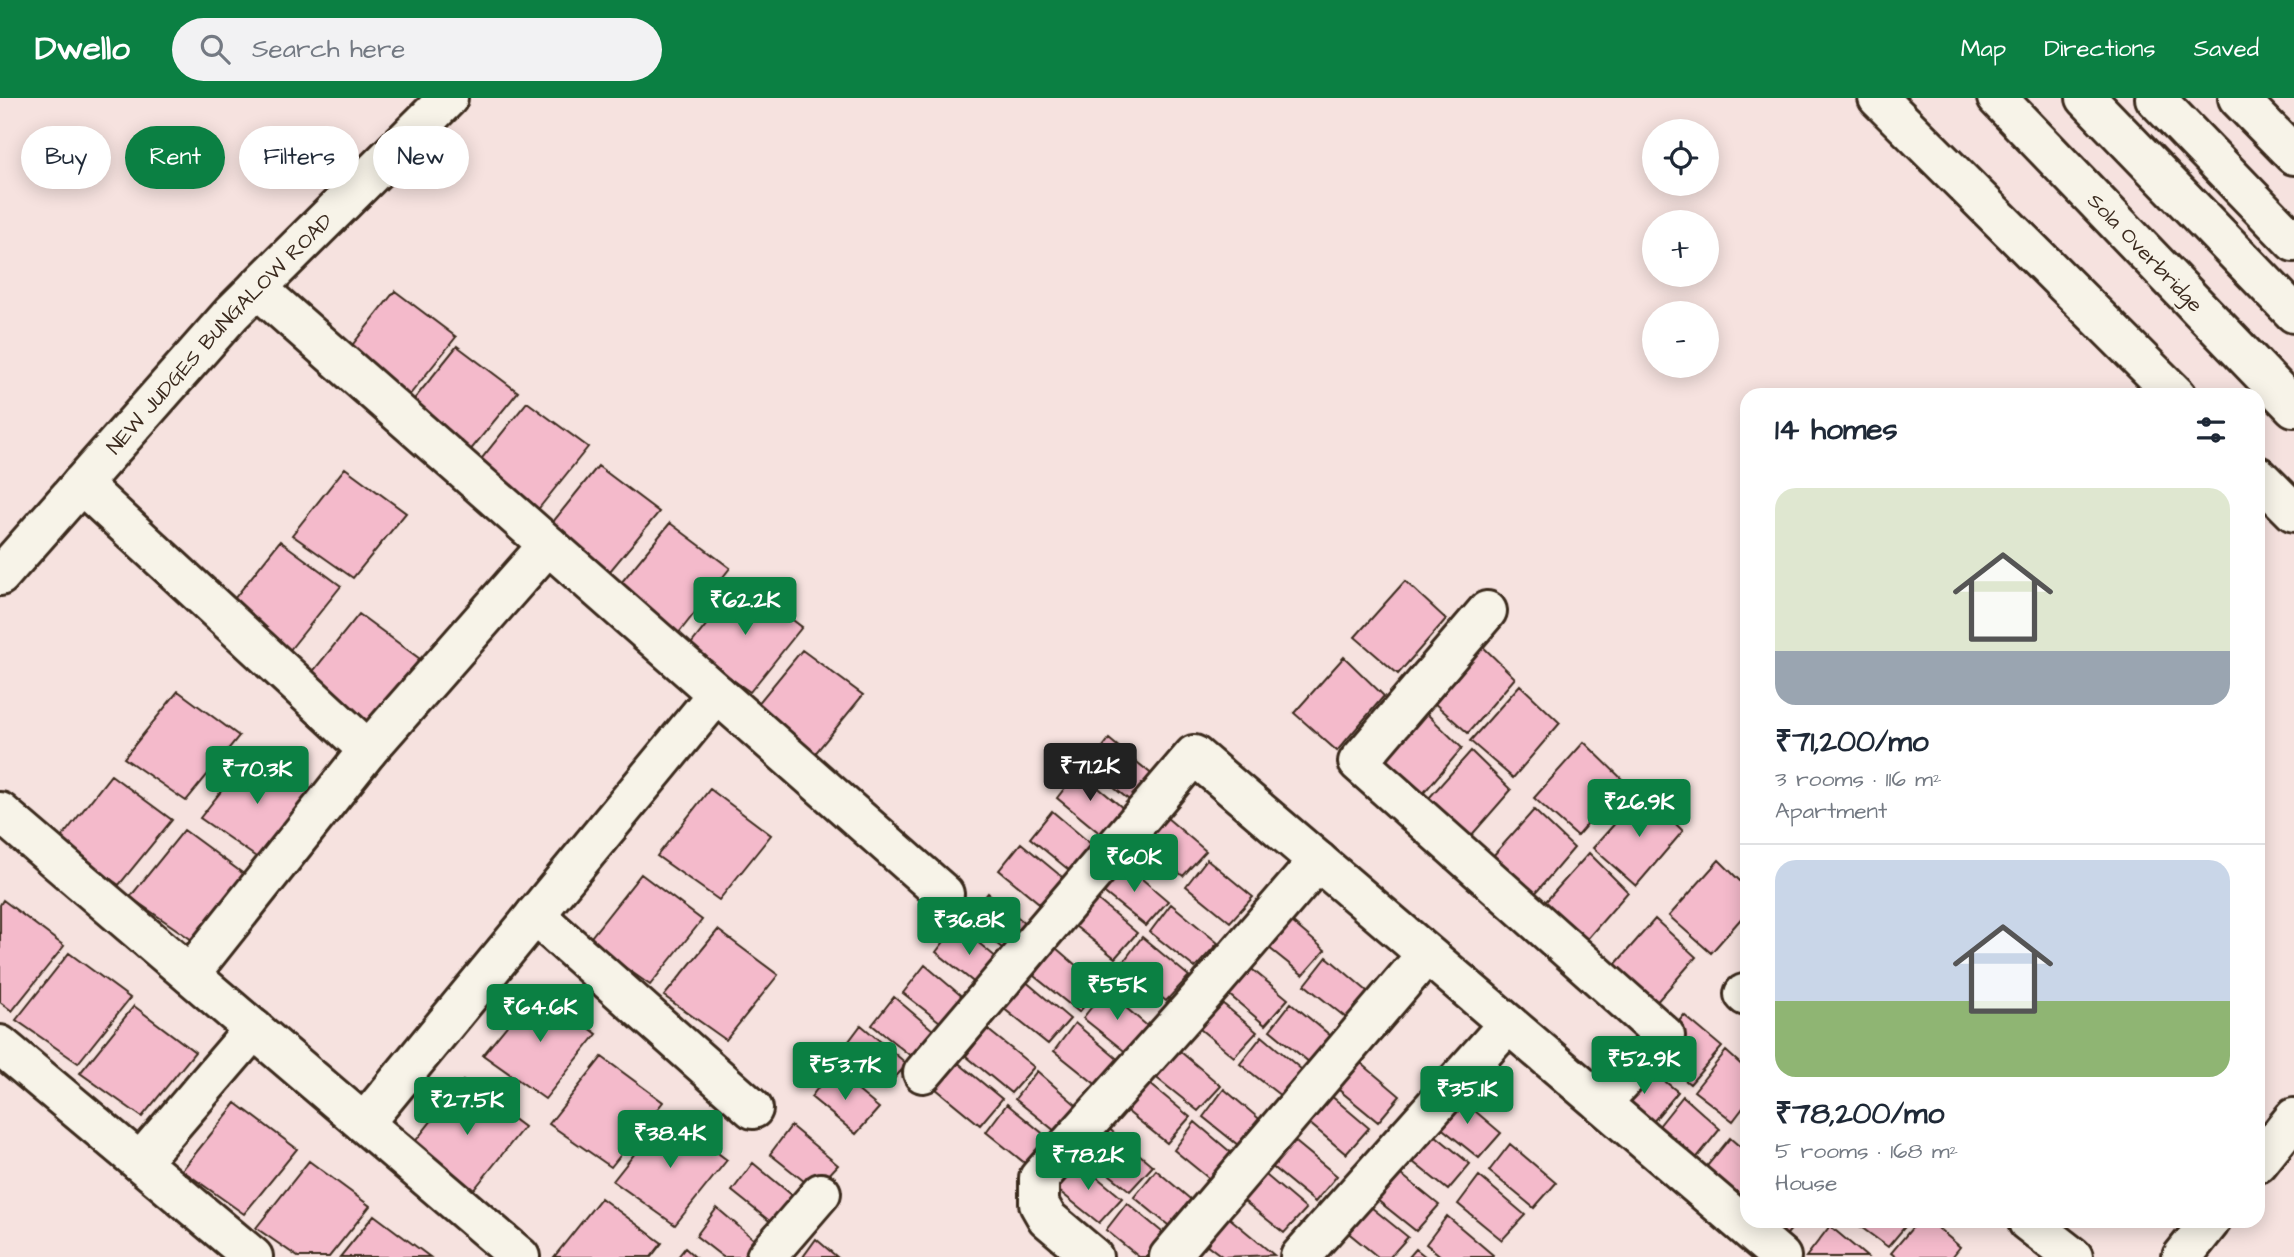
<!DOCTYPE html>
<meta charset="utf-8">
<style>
:root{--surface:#fff;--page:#f2f2f3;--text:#1f2937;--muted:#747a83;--line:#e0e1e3;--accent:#0b8043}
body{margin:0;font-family:"Architects Daughter",sans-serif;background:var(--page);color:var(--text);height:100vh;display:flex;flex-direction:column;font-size:26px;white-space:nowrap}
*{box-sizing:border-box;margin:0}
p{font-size:23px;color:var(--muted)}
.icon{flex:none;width:38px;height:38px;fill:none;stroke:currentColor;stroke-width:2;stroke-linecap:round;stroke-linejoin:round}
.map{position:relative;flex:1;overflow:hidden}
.drawer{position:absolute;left:1740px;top:290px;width:525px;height:840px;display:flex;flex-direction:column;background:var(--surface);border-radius:21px;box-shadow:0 4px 18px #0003}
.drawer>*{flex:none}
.hud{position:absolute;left:21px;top:28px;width:665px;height:63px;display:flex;gap:14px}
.tools{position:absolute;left:1642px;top:21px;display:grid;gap:14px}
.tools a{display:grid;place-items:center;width:77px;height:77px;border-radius:50%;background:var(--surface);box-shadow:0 4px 18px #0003;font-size:35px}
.price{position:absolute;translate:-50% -60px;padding:0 16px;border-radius:7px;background:var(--accent);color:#fff;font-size:23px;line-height:46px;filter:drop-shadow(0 2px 4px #0008)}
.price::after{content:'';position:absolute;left:50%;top:42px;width:21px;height:16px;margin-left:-10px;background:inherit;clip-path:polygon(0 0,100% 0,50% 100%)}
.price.selected{background:#222;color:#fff}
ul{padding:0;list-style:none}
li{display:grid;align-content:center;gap:14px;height:371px;padding:0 35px}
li+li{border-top:2px solid var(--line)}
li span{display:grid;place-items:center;height:217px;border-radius:21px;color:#555}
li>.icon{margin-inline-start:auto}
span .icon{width:126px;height:126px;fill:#fffc;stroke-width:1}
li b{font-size:30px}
h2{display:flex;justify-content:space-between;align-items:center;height:84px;padding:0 35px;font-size:30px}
.chip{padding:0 24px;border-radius:32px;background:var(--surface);box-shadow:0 4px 18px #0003;font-size:24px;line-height:63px}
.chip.selected{background:var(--accent);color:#fff}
header{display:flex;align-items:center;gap:42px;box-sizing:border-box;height:98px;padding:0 35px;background:var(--accent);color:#fff}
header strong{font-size:33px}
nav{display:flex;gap:38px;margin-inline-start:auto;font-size:24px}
.search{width:490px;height:63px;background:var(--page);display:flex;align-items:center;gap:18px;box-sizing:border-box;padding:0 24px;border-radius:38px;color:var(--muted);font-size:26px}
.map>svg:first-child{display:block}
.building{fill:#f4bacb;stroke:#3b2a1e;stroke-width:2}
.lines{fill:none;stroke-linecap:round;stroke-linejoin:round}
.minor-casing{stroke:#3b2a1e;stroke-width:44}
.major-casing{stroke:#3b2a1e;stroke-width:44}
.highway-casing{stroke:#3b2a1e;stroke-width:44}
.minor{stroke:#f7f3e8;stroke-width:38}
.major{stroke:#f7f3e8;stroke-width:38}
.highway{stroke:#f7f3e8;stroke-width:38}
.labels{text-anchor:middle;stroke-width:7;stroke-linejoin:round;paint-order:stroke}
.street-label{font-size:21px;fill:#3b2a1e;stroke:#f7f3e8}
</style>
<header>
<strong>Dwello</strong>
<div class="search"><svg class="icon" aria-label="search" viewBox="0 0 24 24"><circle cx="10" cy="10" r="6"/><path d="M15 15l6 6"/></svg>Search here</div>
<nav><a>Map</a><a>Directions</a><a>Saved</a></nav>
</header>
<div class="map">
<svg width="2294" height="1159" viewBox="0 0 2294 1159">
<rect width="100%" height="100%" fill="#f6e2df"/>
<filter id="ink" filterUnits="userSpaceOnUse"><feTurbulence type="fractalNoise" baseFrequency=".0143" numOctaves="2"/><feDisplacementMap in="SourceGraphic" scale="14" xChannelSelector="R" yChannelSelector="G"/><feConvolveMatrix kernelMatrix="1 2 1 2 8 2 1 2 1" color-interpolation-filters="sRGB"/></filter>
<g filter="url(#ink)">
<path class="building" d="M395,193L456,239L404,304L342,260Z
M457,248L518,294L465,359L403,315Z
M527,304L588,349L536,414L474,370Z
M598,368L659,414L606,478L544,435Z
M345,370L406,415L353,480L292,437Z
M670,425L730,470L678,536L616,491Z
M280,443L341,488L289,553L227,510Z
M741,483L802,529L750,594L688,550Z
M1405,483L1446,521L1398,576L1355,539Z
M359,516L420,561L368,626L306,582Z
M1475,541L1515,580L1468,635L1425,597Z
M802,552L863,597L810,662L748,618Z
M1344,559L1384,598L1337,653L1294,615Z
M1520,587L1560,625L1513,680L1470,643Z
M178,593L239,638L186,703L124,660Z
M1422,611L1462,650L1415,705L1372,667Z
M1109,641L1155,679L1133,705L1088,669Z
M1584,644L1624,683L1577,738L1534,700Z
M253,653L314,698L262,763L200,720Z
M1471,653L1511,692L1463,747L1421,709Z
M1078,673L1124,711L1102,737L1057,700Z
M111,677L172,722L119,787L58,744Z
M710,691L771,737L719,802L657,758Z
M1643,694L1683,733L1636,788L1593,750Z
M1534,712L1574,750L1527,805L1484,768Z
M1052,713L1098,752L1075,777L1030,740Z
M1160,714L1206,753L1183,778L1138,742Z
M184,732L245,777L192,842L130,799Z
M1021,745L1067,783L1044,809L999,772Z
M1589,755L1628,794L1581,848L1539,811Z
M1207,761L1253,799L1230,824L1186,788Z
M1719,762L1746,789V815L1711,855L1669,818Z
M1122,764L1168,803L1146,828L1101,792Z
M641,776L702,822L650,887L588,843Z
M988,795L1035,833L1012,858L967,822Z
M1091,796L1137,835L1115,860L1070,824Z
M3,802L64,848L12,913L0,904V807Z
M1171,806L1218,845L1195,870L1150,834Z
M1279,813L1325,852L1303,877L1258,841Z
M1655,821L1696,859L1648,914L1606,877Z
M957,827L1003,865L981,890L936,854Z
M718,832L778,877L726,942L664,898Z
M1142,839L1189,878L1166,903L1121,867Z
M1056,850L1101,889L1079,914L1034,878Z
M69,855L130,900L78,965L16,922Z
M1327,859L1373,898L1350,923L1305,887Z
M1242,863L1288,901L1265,927L1221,890Z
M925,867L971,906L949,931L903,895Z
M1024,882L1070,921L1048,946L1003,910Z
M537,891L597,936L545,1001L483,957Z
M1105,892L1151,931L1128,956L1083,920Z
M1210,895L1257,934L1234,959L1189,922Z
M894,899L940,938L917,963L872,927Z
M1291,905L1337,943L1315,969L1270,932Z
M134,908L195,954L142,1019L80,975Z
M1684,917L1722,949L1690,986L1652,956Z
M1075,925L1121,964L1099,989L1054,953Z
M861,927L907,966L885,991L840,955Z
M987,931L1034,969L1011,995L966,958Z
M1262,938L1308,977L1286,1002L1240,966Z
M1175,949L1221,988L1198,1013L1153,977Z
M1726,953L1746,971V1006L1733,1023L1694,993Z
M602,959L663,1004L611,1069L549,1026Z
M1354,959L1400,998L1378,1024L1333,987Z
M956,963L1002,1001L980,1027L935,990Z
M1644,966L1678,994L1647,1031L1609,1001Z
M832,971L879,1010L856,1036L811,999Z
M1037,973L1082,1012L1060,1037L1015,1001Z
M1144,981L1190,1019L1167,1045L1122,1009Z
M463,983L524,1029L472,1094L410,1050Z
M1224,991L1270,1030L1248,1055L1203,1019Z
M1323,991L1369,1030L1346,1056L1302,1019Z
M1455,996L1501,1035L1479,1060L1434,1024Z
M1683,998L1720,1031L1690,1068L1651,1038Z
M236,1005L297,1051L244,1116L182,1072Z
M1007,1006L1053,1044L1031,1070L986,1034Z
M666,1016L727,1062L675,1127L613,1083Z
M1195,1024L1241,1063L1218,1088L1174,1052Z
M791,1028L838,1067L815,1092L770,1056Z
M1424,1028L1470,1066L1448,1092L1403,1056Z
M1107,1029L1153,1068L1130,1093L1085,1057Z
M1291,1040L1337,1078L1315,1104L1270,1067Z
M1730,1040L1746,1054V1098L1737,1109L1698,1079Z
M1510,1046L1556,1085L1534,1110L1489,1073Z
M1076,1062L1122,1100L1099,1125L1054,1089Z
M309,1063L370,1108L329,1159H298L256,1130Z
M753,1065L799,1103L777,1129L732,1093Z
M1392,1069L1439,1107L1416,1133L1371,1097Z
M1156,1072L1202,1111L1179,1136L1134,1099Z
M1260,1072L1306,1111L1284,1135L1239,1099Z
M1479,1078L1525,1117L1502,1142L1458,1106Z
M601,1100L662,1145L651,1159H554Z
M1361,1101L1408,1139L1390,1159H1378L1340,1128Z
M1127,1105L1173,1143L1159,1159H1139L1106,1132Z
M717,1110L763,1149L754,1159H723L696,1138Z
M374,1117L430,1159H340Z
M1227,1118L1274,1157L1223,1159L1206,1146Z
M1447,1118L1493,1157L1492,1159H1442L1426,1146Z
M1751,1124H1797L1779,1146Z
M1854,1124H1909L1888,1149Z
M1917,1124H1931L1960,1149L1952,1159H1896L1891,1155Z
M1830,1128L1867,1159H1806Z
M816,1141L837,1159H803Z
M685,1150L695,1159H678Z
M1416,1151L1426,1159H1409Z"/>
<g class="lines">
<g class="minor-casing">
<g id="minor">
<path d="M2238,0L2294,57"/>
<path d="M257,190L944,796"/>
<path d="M81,386L368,652"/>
<path id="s1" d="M0,478L232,215L448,0"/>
<path d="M1487,513L1358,664L1665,938L1601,1005"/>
<path d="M0,714L520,1159"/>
<path d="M535,817L753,1011"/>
<path d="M190,876L368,652L548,447"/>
<path d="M1744,896L1746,898"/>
<path d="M0,947L253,1159"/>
<path d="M923,975L1194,657L1781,1159"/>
<path d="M364,1025L717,596"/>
<path d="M140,1064L254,931"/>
<path d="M2258,1065L2294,1020"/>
<path d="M2028,1124L2073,1159"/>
<path d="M766,1159L821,1095"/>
<path d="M1093,1159L1047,1120L1039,1106V1080L1206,893L1318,763"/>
<path d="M1169,1159L1426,857"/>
<path d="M1300,1159L1508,926"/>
<path d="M2182,1159L2210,1124"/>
</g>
</g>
<g class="major-casing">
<path id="major" d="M1878,0L2177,298
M2155,0L2294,144
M2258,378L2294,414"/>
</g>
<g class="highway-casing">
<g id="highway">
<path id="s2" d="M1997,0L2294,309"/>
<path d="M2086,0L2294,215"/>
</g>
</g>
<use href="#minor" class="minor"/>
<use href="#major" class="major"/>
<use href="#highway" class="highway"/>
</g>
</g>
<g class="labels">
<g class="street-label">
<text dy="7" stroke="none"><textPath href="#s2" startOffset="214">Sola Overbridge</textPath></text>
<text dy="7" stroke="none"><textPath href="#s1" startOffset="327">NEW JUDGES BUNGALOW ROAD</textPath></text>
</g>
</g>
</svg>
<div class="tools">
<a><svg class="icon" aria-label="locate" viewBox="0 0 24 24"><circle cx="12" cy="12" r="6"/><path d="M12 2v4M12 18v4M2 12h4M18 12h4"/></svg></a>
<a>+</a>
<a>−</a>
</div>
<b class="price" style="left:745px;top:539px">₹62.2K</b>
<b class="price selected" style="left:1090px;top:705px">₹71.2K</b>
<b class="price" style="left:257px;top:708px">₹70.3K</b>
<b class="price" style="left:1639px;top:741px">₹26.9K</b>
<b class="price" style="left:1134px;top:796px">₹60K</b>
<b class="price" style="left:969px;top:859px">₹36.8K</b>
<b class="price" style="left:1117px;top:924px">₹55K</b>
<b class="price" style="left:540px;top:946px">₹64.6K</b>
<b class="price" style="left:1644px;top:998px">₹52.9K</b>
<b class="price" style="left:845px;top:1004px">₹53.7K</b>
<b class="price" style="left:1467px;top:1028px">₹35.1K</b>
<b class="price" style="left:467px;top:1039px">₹27.5K</b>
<b class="price" style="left:670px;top:1072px">₹38.4K</b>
<b class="price" style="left:1088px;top:1094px">₹78.2K</b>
<div class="hud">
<a class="chip">Buy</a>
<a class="chip selected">Rent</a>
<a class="chip">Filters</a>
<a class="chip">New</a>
</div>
<section class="drawer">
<h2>14 homes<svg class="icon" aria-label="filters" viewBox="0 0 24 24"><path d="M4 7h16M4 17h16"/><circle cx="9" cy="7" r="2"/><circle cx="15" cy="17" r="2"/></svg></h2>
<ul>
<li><span style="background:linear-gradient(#dfe7d0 75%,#9aa5b1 0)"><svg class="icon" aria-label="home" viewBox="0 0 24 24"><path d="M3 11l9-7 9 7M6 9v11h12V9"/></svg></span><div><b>₹71,200/mo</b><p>3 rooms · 116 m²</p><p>Apartment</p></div></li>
<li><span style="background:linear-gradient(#c9d6e8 65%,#8fb573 0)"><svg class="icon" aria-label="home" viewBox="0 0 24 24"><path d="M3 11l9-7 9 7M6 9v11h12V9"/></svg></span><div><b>₹78,200/mo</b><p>5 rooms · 168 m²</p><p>House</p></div></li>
</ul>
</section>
</div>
